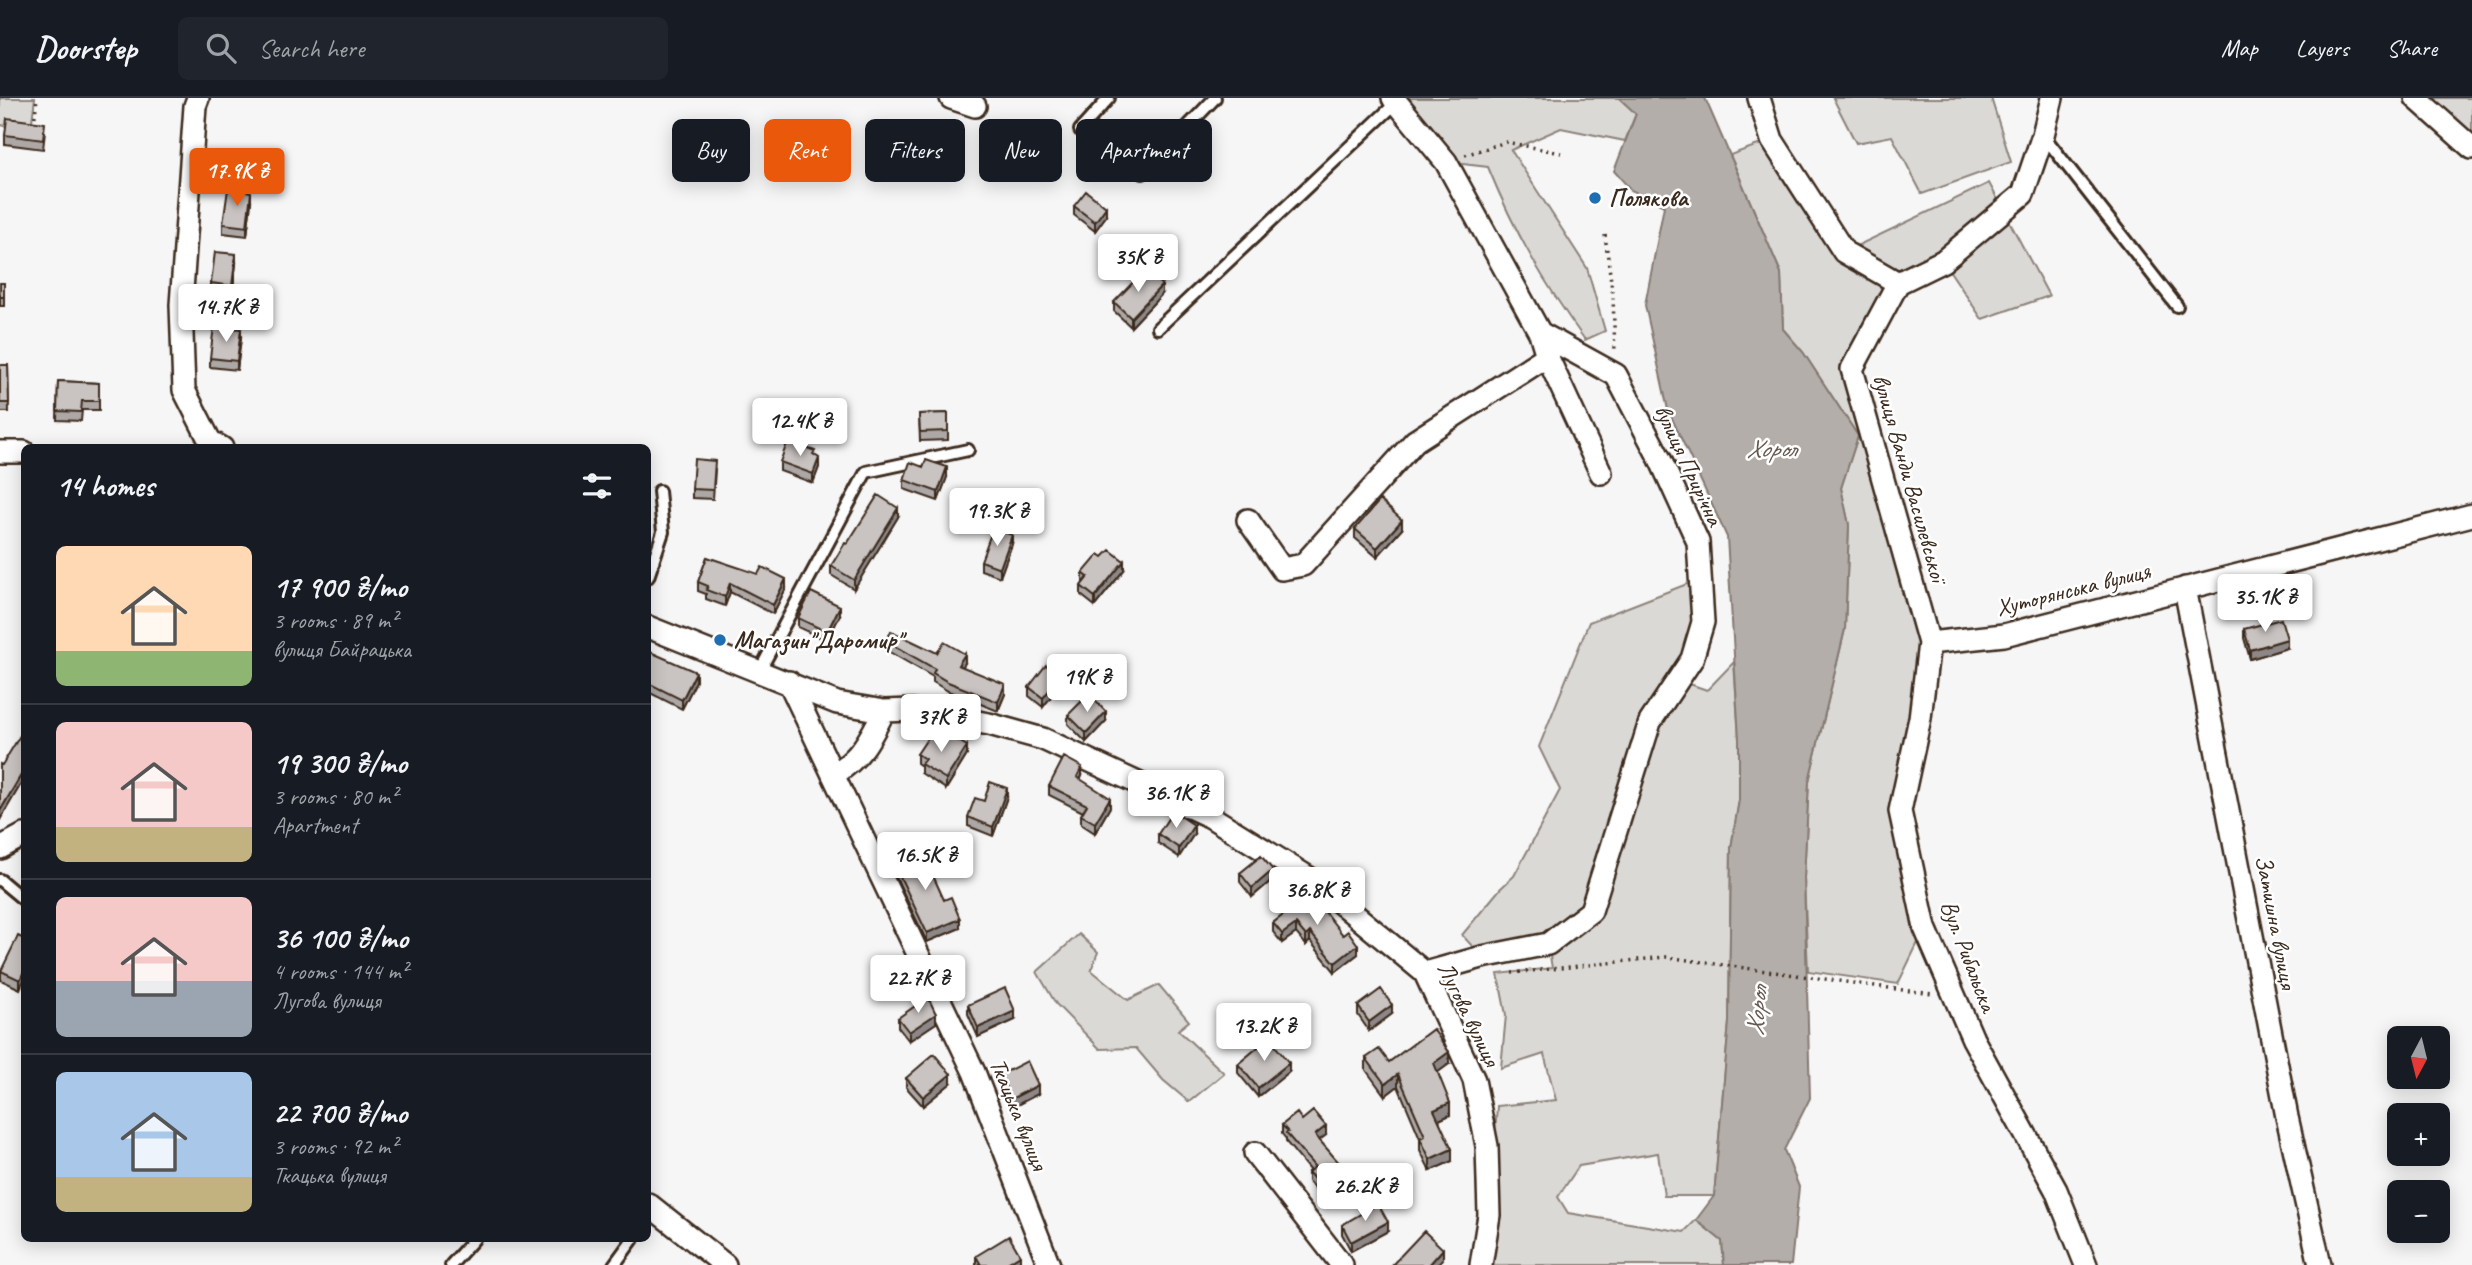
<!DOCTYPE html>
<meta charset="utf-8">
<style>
:root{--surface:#171b24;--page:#20242c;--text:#f1f3f6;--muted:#9ea1a6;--line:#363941;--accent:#ea580c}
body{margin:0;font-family:Caveat,sans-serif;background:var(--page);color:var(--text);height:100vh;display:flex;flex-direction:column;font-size:26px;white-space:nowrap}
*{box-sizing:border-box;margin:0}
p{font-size:23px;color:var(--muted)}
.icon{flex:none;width:38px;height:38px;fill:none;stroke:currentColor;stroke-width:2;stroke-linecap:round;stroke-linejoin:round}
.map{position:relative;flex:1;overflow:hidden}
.side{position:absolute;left:21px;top:346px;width:630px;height:798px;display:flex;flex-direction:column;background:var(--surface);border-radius:10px;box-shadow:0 4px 18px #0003}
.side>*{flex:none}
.banner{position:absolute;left:672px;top:21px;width:665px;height:63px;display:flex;gap:14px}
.needle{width:46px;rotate:187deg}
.tools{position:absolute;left:2387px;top:928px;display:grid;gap:14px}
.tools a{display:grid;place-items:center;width:63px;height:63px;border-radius:10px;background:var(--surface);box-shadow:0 4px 18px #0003;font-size:35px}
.price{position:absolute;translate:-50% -60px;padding:0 16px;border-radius:7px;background:#fff;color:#222;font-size:23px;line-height:46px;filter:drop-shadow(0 2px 4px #0008)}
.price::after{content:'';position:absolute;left:50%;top:42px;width:21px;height:16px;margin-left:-10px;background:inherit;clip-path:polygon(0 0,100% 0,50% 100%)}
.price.active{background:var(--accent);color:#fff}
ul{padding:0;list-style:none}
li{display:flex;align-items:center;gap:21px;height:175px;padding:0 35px}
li+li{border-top:2px solid var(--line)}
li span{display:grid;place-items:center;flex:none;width:196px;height:140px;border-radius:10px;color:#555}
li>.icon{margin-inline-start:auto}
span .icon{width:84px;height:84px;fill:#fffc;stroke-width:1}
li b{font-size:30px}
h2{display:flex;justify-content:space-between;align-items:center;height:84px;padding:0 35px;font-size:30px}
.tag{padding:0 24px;border-radius:10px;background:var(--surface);box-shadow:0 4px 18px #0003;font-size:24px;line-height:63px}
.tag.active{background:var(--accent);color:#fff}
header{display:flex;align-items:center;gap:42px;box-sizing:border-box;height:98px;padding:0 35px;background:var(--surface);border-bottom:2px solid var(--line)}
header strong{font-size:33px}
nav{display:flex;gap:38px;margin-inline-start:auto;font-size:24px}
.search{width:490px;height:63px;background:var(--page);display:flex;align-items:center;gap:18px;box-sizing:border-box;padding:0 24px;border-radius:10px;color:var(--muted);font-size:26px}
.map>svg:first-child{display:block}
.green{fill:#dbd9d6;stroke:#8b827a;stroke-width:2}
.water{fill:#b4aeaa;stroke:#847972;stroke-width:2}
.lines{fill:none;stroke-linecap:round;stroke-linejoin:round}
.lane-casing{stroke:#3b2a1e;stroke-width:16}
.street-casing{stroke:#3b2a1e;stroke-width:26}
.path{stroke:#3b2a1e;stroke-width:3.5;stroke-dasharray:2 5;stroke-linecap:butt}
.lane{stroke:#fff;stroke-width:10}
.street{stroke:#fff;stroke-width:21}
.wall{fill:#ada8a6;stroke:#3b2a1e;stroke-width:2}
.shaded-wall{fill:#8d8887;stroke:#3b2a1e;stroke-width:2}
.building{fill:#c9c3c1;stroke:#3b2a1e;stroke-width:2}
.poi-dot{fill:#1f6fb2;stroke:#fff;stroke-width:2.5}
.labels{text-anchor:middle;stroke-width:5;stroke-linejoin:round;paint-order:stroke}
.poi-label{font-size:24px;font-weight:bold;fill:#3b2a1e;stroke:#fff;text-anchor:start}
.street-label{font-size:24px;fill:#3b2a1e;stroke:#fff}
.water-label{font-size:26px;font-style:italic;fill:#65584f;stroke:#fff}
</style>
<header>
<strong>Doorstep</strong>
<div class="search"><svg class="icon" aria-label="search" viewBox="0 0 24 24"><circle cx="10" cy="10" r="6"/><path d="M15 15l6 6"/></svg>Search here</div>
<nav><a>Map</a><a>Layers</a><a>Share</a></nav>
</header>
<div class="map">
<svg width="2472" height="1167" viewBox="0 0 2472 1167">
<rect width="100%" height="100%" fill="#f7f6f6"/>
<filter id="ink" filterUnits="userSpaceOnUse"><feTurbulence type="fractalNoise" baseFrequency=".0143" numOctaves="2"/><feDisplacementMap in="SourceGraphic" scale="14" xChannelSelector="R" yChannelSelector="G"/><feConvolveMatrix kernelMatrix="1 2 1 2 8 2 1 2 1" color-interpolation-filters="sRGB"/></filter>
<g filter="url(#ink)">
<path class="green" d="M0,0H35L31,31L0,27Z
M1393,0H1619L1636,15L1625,43L1561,30L1511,52L1587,170L1605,233L1585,242C1544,185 1515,135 1488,69L1446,64Z
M1833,0H1991L2011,64L1922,96L1892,38L1856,45Z
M2414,0H2472V50Z
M1772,42L1844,154L1989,85L2049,198L1982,221L1943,163L1898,185L1852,271L1924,546L1900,713L1925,830L1898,886L1808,873L1804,780L1809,683L1845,531L1849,427L1841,390L1858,338L1803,254L1783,231L1781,175L1730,57Z
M1700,481L1703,524L1678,582L1707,592L1734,564L1739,641V702L1731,750L1729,924L1714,1098H1664L1658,1055L1579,1068L1558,1099L1568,1115L1684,1134L1696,1122L1722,1143L1724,1167H1481L1489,1117L1497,1008L1556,1002L1544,956L1501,970L1506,917L1498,876L1552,870L1548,846L1482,859L1462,837L1500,791L1514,778L1560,692L1539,649L1589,524Z
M1079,836L1098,854L1091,872L1128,902L1159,887L1189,923L1178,932L1224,975L1189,1004L1163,982L1136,950L1100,951L1056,906L1037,874Z"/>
<path class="water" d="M1619,0H1705L1781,175L1783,231L1803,254L1858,338L1841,390L1849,427L1845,531L1809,683L1804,780L1810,1000L1784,1052L1799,1089L1791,1167H1724L1722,1143L1696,1122L1714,1098L1729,924L1731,750L1739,702V641L1727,439L1668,312L1645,207L1664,108L1631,92L1614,73L1636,16Z"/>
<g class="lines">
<g class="lane-casing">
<path id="lane" d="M1080,32L1109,0
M2043,37L2177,208
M1143,75L1215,0
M1158,230L1397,4
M648,479L663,434L659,393
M759,574L866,374L968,352
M0,782L24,802
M451,1167L474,1141
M614,1167L633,1141"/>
</g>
<g class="street-casing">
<path id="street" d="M198,0L195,8L181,207L184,292L210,343L222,350
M951,0L975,8
M1393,0L1446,64L1540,235L1616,277L1660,361L1698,444L1703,524L1692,561L1650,624L1591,813L1548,846L1482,859L1425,875
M1759,0L1772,42L1844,154L1898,185L1852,271L1929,545L1920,620L1900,713L1925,830L1973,941L2056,1092L2086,1167
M2416,0L2472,50
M1898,185L1943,163L2023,96L2043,37L2052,0
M1547,258L1601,375
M0,354H24
M1248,422L1282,471L1303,467L1415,343L1547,258L1540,235
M2185,490L2287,1019L2320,1167
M648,529L837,605L884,613L912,612L989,626L1043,641L1211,719L1314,783L1425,875L1474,982L1487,1048L1489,1117L1481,1167
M1929,545L2004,537L2472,417
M789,584L974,974L1049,1167
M833,677C861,660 870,641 884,613
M0,750L24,737
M1255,1055L1342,1167
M648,1106L725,1167"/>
</g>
<path class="path" d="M34,26L37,0
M1465,57L1506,44L1561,55
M1605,137L1613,199L1615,254
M1512,875L1666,859L1932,896"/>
<use href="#lane" class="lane"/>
<use href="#street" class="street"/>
</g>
<path class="wall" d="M45,34L43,51L5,46V37Z
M251,104L247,138L223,135V126Z
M1074,108L1106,118L1095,133L1074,117Z
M236,166L232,197L211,194V185Z
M0,185H4V208H0Z
M1162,196L1131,229L1114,213V204Z
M241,240L237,272L210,269V260Z
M0,267H8L9,314H0Z
M58,283L99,285V312H82L81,323L57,322Z
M948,315V342L920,343L919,316Z
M815,357L819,369L813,385L780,373V364Z
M715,372L713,401L692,400V391Z
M947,379L938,403L904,391V382Z
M898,419L854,491L831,477V468L847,446Z
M1355,431H1402L1377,459L1355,440Z
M1012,446L1000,479L981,472V463Z
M707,459L786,490L773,516L730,494L725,508L706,501V496L698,493V484Z
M1124,472L1095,508L1081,497V488L1083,485V475Z
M840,517L827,543L798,529V520Z
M2244,531L2287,550L2250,561L2244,540Z
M886,543L937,555L965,565L962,569L1005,596L998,613L948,593L933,584V579L886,552Z
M648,553L696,583L682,611L648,594Z
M1060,587L1043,609L1029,598V589Z
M1068,617L1106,623L1086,644L1068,626Z
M938,640L967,657L946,691L921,675V668L917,665V656Z
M1082,678L1080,682L1110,709L1095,735L1081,726V717L1083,714L1049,697V688Z
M1007,699L993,738L968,728V719L984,703Z
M1158,736H1194L1179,759L1158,745Z
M893,764L944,802L960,830L927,844L893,773Z
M1240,775L1273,781L1252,799L1240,784Z
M1286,812L1343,837L1358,856L1335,874L1310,843L1306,847L1296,835L1282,845L1273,834V825L1286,815Z
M24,841L20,891L1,882V873Z
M968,907L1015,922L978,939L968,916Z
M1358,908L1392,916L1369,933L1358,917Z
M898,920L936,925L909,943L898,929Z
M1366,960L1389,964L1449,966L1438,974L1450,1017L1439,1022L1452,1063L1430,1073L1420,1052V1040L1398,988L1385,998L1366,972Z
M1238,966L1289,974L1258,999L1238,975Z
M1000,977L1038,996L1011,1010L1000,986Z
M906,980L951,985L923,1008L906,989Z
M1302,1022L1326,1037L1319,1042L1347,1083L1325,1102L1308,1083V1074L1310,1073L1286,1044V1041L1282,1036V1027Z
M1342,1127L1388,1133L1351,1153L1342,1136Z
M976,1158L1020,1166L976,1167Z"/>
<path class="shaded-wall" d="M251,94V104L247,138V129Z
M1106,109V118L1095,133V124Z
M236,156V166L232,197V188Z
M1162,187V196L1131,229V220Z
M241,231V240L237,272V263Z
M819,360V369L813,385V376Z
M947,369V379L938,403V394Z
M898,410V419L854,491V482Z
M1402,422V431L1377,459V450Z
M1012,437V446L1000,479V470Z
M1124,463V472L1095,508V499Z
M786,481V490L773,516V507Z
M730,485V494L725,508V499Z
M840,508V517L827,543V534Z
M2287,541V550L2250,561V552Z
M965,556V565L958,576V567Z
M696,574V583L682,611V602Z
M1060,578V587L1043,609V600Z
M1005,586V596L998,613V604Z
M1106,614V623L1086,644V635Z
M967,648V657L946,691V681Z
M1082,669V678L1077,688V679Z
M24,672V681L0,722V713Z
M1007,690V699L993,738V729Z
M1110,700V709L1095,735V725Z
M1194,727V736L1179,759V750Z
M1273,772V781L1252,799V790Z
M960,821V830L927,844V835Z
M1296,826V835L1282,845V836Z
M1310,834V843L1306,847V838Z
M1358,847V856L1335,874V865Z
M24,873V882L20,891V882Z
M1392,907V916L1369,933V924Z
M1015,913V922L978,939V930Z
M936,916V925L909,943V934Z
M1449,954V966L1434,977V965Z
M1289,965V974L1258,999V990Z
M951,976V985L923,1008V999Z
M1398,976V988L1385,998V986Z
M1038,987V996L1011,1010V1001Z
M1450,1005V1017L1434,1024V1012Z
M1326,1028V1037L1315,1046V1037Z
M1452,1051V1063L1430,1073V1061Z
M1347,1074V1083L1325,1102V1093Z
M1388,1124V1133L1351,1153V1144Z
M1443,1151V1160L1437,1167H1429Z
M1020,1157V1166L1019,1167H1004Z"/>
<path class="building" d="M7,20L45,25L43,42L5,37Z
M228,91L251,94L247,129L223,126Z
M1086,93L1106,109L1095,124L1074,108Z
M215,154L236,156L232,188L211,185Z
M1145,172L1162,187L1131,220L1114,204Z
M0,185H4V199H0Z
M214,228L241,231L237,263L210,260Z
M0,267H8L9,305H0Z
M58,283L99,285V303H82L81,314L57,313Z
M948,315V333L920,334L919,316Z
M788,343L815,353L813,356L819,360L813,376L780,364Z
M694,361L715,363L713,392L692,391Z
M926,362L947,369L938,394L904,382L910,364L923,369Z
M878,397L898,410L854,482L831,468L845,445L847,446Z
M1380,402L1402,422L1377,450L1355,431Z
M993,430L1012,437L1000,470L981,463Z
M1110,452L1124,463L1095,499L1081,488L1088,479L1083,475L1099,456L1103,459Z
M707,459L758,476L762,469L786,481L773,507L730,485L725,499L706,492L708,488L698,484Z
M811,494L840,508L827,534L798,520Z
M2281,521L2287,541L2250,552L2244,531Z
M891,533L937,555L944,544L965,556L958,567L1005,586L998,604L948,584L933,575L935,571L886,543Z
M648,553L696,574L682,602L648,585Z
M1046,567L1060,578L1043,600L1029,589Z
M1089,596L1106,614L1086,635L1068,617Z
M24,631V672L0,713V666L2,667Z
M942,633L967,648L946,681L921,666L925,661L917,656L931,635L938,640Z
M1064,659L1082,669L1077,679L1110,700L1095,725L1081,717L1087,707L1049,688Z
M990,684L1007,690L993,729L968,719L975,700L984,703Z
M1173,713L1194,727L1179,750L1158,736Z
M921,751L944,802L951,799L960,821L927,835L893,764Z
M1261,758L1273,772L1252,790L1240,775Z
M1309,794L1343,837L1348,833L1358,847L1335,865L1310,834L1306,838L1296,826L1282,836L1273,825L1287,814L1286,812Z
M18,838L24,841V873L20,882L1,873Z
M1005,890L1015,913L978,930L968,907Z
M1381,891L1392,907L1369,924L1358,908Z
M928,899L936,916L909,934L898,920Z
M1433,931L1449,954L1434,965L1450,1005L1434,1012L1452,1051L1430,1061L1420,1040L1425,1038L1398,976L1385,986L1366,960L1379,951L1389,964Z
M1269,940L1289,965L1258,990L1238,966Z
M934,956L951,976L923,999L906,980Z
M1027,963L1038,987L1011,1001L1000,977Z
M1313,1013L1326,1028L1315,1037L1347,1074L1325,1093L1308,1074L1315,1069L1286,1035L1288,1034L1282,1027L1297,1015L1302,1022Z
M1378,1106L1388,1124L1351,1144L1342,1127Z
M1424,1133L1443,1151L1429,1167H1392Z
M1009,1138L1020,1157L1004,1167H981L976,1158Z"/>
</g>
<g class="poi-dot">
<circle cx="1595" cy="100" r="7"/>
<circle cx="720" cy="542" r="7"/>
</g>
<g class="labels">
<g class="poi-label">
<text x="1609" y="108">Полякова</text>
<text x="734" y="550">Магазин"Даромир"</text>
</g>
<g class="street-label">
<text transform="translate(1689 367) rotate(65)" y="8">вулиця Прирічна</text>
<text transform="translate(1910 380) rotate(74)" y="8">вулиця Ванди Василевської</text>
<text transform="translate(2073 491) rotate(-14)" y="8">Хуторянська вулиця</text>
<text transform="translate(2276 824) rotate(79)" y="8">Затишна вулиця</text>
<text transform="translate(1969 858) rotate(69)" y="8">Вул. Рибальска</text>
<text transform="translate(1469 916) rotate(64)" y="8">Лугова вулиця</text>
<text transform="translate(1019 1016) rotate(68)" y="8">Ткацька вулиця</text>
</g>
<g class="water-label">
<text x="1771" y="359">Хорол</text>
<text transform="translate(1756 913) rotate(-85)" y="9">Хорол</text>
</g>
</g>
</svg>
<div class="tools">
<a><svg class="needle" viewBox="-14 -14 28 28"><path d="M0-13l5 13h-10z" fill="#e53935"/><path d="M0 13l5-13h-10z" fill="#9ea1a6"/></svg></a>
<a>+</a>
<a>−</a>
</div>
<b class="price active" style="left:237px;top:110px">17.9K ₴</b>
<b class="price" style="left:1138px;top:196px">35K ₴</b>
<b class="price" style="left:226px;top:246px">14.7K ₴</b>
<b class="price" style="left:800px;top:360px">12.4K ₴</b>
<b class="price" style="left:997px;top:450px">19.3K ₴</b>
<b class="price" style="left:2265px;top:536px">35.1K ₴</b>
<b class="price" style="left:1087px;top:616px">19K ₴</b>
<b class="price" style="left:941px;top:656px">37K ₴</b>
<b class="price" style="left:1176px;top:732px">36.1K ₴</b>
<b class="price" style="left:925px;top:794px">16.5K ₴</b>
<b class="price" style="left:1317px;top:829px">36.8K ₴</b>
<b class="price" style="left:918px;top:917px">22.7K ₴</b>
<b class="price" style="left:1264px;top:965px">13.2K ₴</b>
<b class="price" style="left:1365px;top:1125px">26.2K ₴</b>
<div class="banner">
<a class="tag">Buy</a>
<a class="tag active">Rent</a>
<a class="tag">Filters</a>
<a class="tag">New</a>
<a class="tag">Apartment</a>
</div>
<section class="side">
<h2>14 homes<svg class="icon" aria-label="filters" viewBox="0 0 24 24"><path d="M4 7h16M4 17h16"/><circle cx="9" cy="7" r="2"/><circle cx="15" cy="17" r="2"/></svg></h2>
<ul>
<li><span style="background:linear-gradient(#ffd9b3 75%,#8fb573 0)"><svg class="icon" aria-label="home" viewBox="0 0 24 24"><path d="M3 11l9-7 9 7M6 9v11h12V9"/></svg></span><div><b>17 900 ₴/mo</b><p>3 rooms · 89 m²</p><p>вулиця Байрацька</p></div></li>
<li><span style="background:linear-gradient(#f6c9c9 75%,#c2b280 0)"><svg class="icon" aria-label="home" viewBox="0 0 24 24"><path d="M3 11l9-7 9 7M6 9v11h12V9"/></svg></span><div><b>19 300 ₴/mo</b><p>3 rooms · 80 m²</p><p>Apartment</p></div></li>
<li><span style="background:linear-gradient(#f6c9c9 60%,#9aa5b1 0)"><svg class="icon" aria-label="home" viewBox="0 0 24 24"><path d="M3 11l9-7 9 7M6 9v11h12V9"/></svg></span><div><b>36 100 ₴/mo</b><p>4 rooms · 144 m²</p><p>Лугова вулиця</p></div></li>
<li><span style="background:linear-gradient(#a9c7e8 75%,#c2b280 0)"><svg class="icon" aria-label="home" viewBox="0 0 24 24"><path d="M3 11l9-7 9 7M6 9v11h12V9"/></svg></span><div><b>22 700 ₴/mo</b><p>3 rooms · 92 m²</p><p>Ткацька вулиця</p></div></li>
</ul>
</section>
</div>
